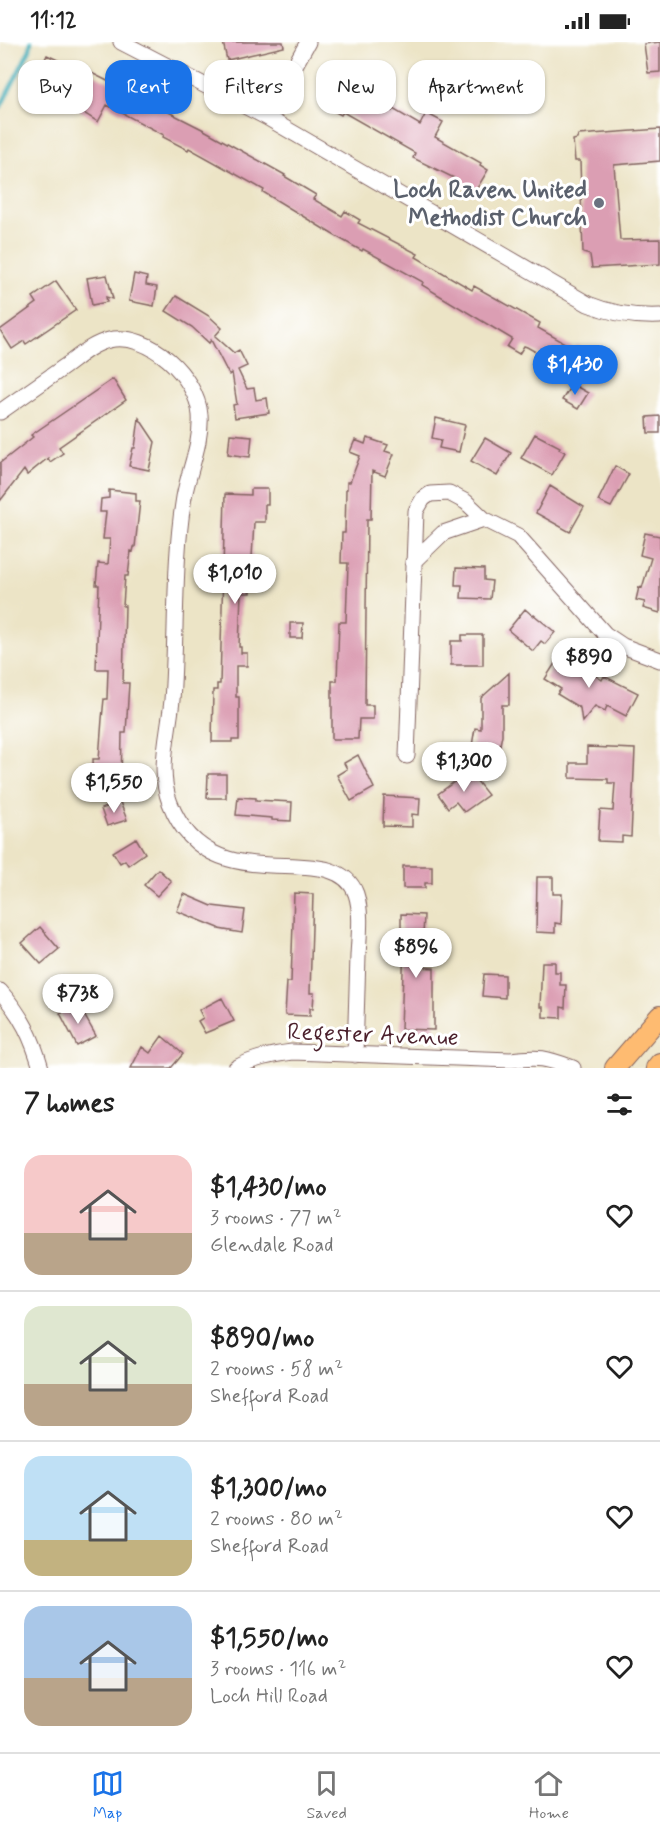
<!DOCTYPE html>
<meta charset="utf-8">
<style>
:root{--surface:#fff;--page:#f2f2f2;--text:#222;--muted:#767676;--line:#e0e0e0;--accent:#1a73e8}
body{margin:0;font-family:Mynerve,sans-serif;background:var(--page);color:var(--text);height:100vh;display:flex;flex-direction:column;font-size:22px;white-space:nowrap}
*{box-sizing:border-box;margin:0}
p{font-size:20px;color:var(--muted)}
.icon{flex:none;width:33px;height:33px;fill:none;stroke:currentColor;stroke-width:2;stroke-linecap:round;stroke-linejoin:round}
.map{position:relative;height:1026px;overflow:hidden}
.panel{display:flex;flex-direction:column;background:var(--surface);flex:1}
.panel>*{flex:none}
.hud{position:absolute;left:18px;top:18px;width:624px;height:54px;display:flex;gap:12px}
.price{position:absolute;translate:-50% -51px;padding:0 14px;border-radius:21px;background:#fff;color:#222;font-size:20px;line-height:39px;filter:drop-shadow(0 2px 3px #0008)}
.price::after{content:'';position:absolute;left:50%;top:36px;width:18px;height:14px;margin-left:-9px;background:inherit;clip-path:polygon(0 0,100% 0,50% 100%)}
.price.on{background:var(--accent);color:#fff}
ul{padding:0;list-style:none}
li{display:flex;align-items:center;gap:18px;height:150px;padding:0 24px}
li+li{border-top:2px solid var(--line)}
li span{display:grid;place-items:center;flex:none;width:168px;height:120px;border-radius:18px;color:#555}
li>.icon{margin-inline-start:auto}
span .icon{width:72px;height:72px;fill:#fffc;stroke-width:1}
li b{font-size:26px}
h2{display:flex;justify-content:space-between;align-items:center;height:72px;padding:0 24px;font-size:26px}
.tag{padding:0 21px;border-radius:18px;background:var(--surface);box-shadow:0 2px 4px #0004;font-size:21px;line-height:54px}
.tag.on{background:var(--accent);color:#fff}
.status{display:flex;justify-content:space-between;align-items:center;height:42px;padding:0 30px;background:var(--surface);direction:ltr}
.status svg{height:16px;fill:currentColor}
.menu{display:flex;justify-content:space-around;align-items:center;height:84px;border-top:2px solid var(--line);background:var(--surface);font-size:16px;color:var(--muted)}
.menu a{display:grid;justify-items:center;gap:3px}
.menu .on{color:var(--accent)}
.map>svg:first-child{display:block}
.lines{fill:none;stroke-linecap:round;stroke-linejoin:round}
.stream{stroke:#3cacb7;stroke-width:4.5}
.building{fill:#db9eb3}
.minor-casing{stroke:#836461;stroke-width:17}
.major-casing{stroke:#836461;stroke-width:22}
.minor{stroke:#fff;stroke-width:15}
.major{stroke:#febb71;stroke-width:20}
.worship-dot{fill:#6b7280;stroke:#fff;stroke-width:2}
.labels{text-anchor:middle;stroke-width:6;stroke-linejoin:round;paint-order:stroke}
.worship-label{font-size:24px;font-weight:bold;fill:#5b616d;stroke:#fff;text-anchor:end}
.street-label{font-size:24px;fill:#4a1f2b;stroke:#fff}
</style>
<div class="status"><b>11:12</b><svg viewBox="0 0 49 12"><path d="M0 12V9h3v3zM5 12V6h3v6zM10 12V3h3v9zM15 12V0h3v12zM26 1h20v11H26zM47 4h2v5h-2z"/></svg></div>
<div class="map">
<svg width="660" height="1026" viewBox="0 0 660 1026">
<rect width="100%" height="100%" fill="#fff"/>
<filter id="ink" filterUnits="userSpaceOnUse"><feTurbulence type="fractalNoise" baseFrequency=".0167" numOctaves="2"/><feDisplacementMap in="SourceGraphic" scale="12" xChannelSelector="R" yChannelSelector="G"/><feConvolveMatrix kernelMatrix="1 2 1 2 8 2 1 2 1" color-interpolation-filters="sRGB"/></filter>
<filter id="wash" filterUnits="userSpaceOnUse"><feTurbulence type="fractalNoise" baseFrequency=".008" numOctaves="4" result="noise"/><feDisplacementMap in="SourceGraphic" scale="24" xChannelSelector="R" yChannelSelector="G"/><feGaussianBlur stdDeviation="1.35" result="paint"/><feColorMatrix in="noise" values="0 0 0 0 0 0 0 0 0 0 0 0 0 0 0 0 0 1.4 0 .05"/><feComposite in="paint" operator="in"/></filter>
<g filter="url(#wash)">
<rect width="100%" height="100%" fill="#ece4c6"/>
<g class="lines">
<path class="stream" d="M0,66L30,7L31,0"/>
</g>
<g id="blocks">
<path class="building" d="M223,0H283L284,5L227,18Z
M660,0V30L648,31L644,2Z
M47,13L66,22L68,19L204,88L285,133L284,134L316,153L313,157L342,174L345,169L360,178L358,181L418,212L416,215L472,248L474,244L540,281L538,286L575,307L577,303L591,311L587,318L594,322L585,338L527,305L524,304L519,312L507,305L512,297L422,243L423,240L363,207L362,209L332,192L263,150L264,148L189,106L188,108L163,95L164,93L107,63L98,80L60,56L59,58L41,50L49,32L40,28Z
M347,19L359,26L353,36L360,40L353,52L380,67L382,64L392,69L393,67L420,83L426,71L443,80L435,95L481,121L480,123L488,128L476,148L469,144L467,147L453,139L454,136L413,116L415,111L343,70L341,73L321,62L325,56L322,54L331,38L334,40Z
M660,87V119L614,123L620,198L660,197V222L592,226L590,213L583,211L580,119H575L573,98L577,97L578,93Z
M134,232L147,235L146,243L157,245L154,264L129,259Z
M107,233L113,257L106,255L107,260L92,263L87,236Z
M56,239L76,268L26,302L24,299L12,307L0,288L37,261L33,255Z
M176,254L209,274L222,286L215,294L234,311L239,308L247,324L238,328L247,347L254,346L256,358L267,356L269,371L235,376L233,363L237,362L232,331L229,333L211,298L209,301L192,285L166,269Z
M113,337L126,358L59,405L63,411L50,420L48,416L27,433L24,428L0,459V421L33,395L31,393Z
M572,342L588,351L578,367L562,358Z
M660,374V391H648L647,375Z
M139,376L155,400L149,428L129,424L133,406H135Z
M436,376L465,383L459,410L439,406L441,398L432,396Z
M230,392L252,394L250,415L228,412Z
M535,392L560,405L559,407L565,410L552,433L521,416Z
M367,396L388,403L385,409L394,412L385,434L372,429L371,477H367L365,663H373V677H359L358,697H332V639H337L339,580H346L348,521H341L342,491H345L346,447H347V440H350L360,414L350,410L355,398L365,402Z
M485,396L511,411L497,434L471,419Z
M615,424L629,432L611,465L598,459Z
M550,444L584,465L570,490L536,471Z
M251,447H268V462H265V480H254L250,551H241L239,605H241V611H247V624H236V655H239V698H232V700H212L213,648H217V642H220L225,452L251,453Z
M109,448L136,451V459H140L135,505H134L133,510L131,509L128,534H125L123,564H125L123,641H129L126,691H122L121,744H94L93,717H99L102,677L104,657H107L108,627H96L99,543H96L98,521L108,522L110,497H103L106,470H100L101,457L109,456Z
M645,491L660,494V571L643,566L645,560L636,558L639,545L642,546L651,516L640,513Z
M456,526L484,527V538L492,539L490,557L461,556L462,543H455Z
M525,567L533,574L534,573L555,590L545,602L541,599L533,609L508,588Z
M290,581H303L302,596H290Z
M462,593H483V623H451V599H462Z
M559,615L566,620L569,616L602,638L604,634L638,651L626,674L607,664L605,669L595,664L582,680L580,666L557,652L561,647L545,637Z
M509,631V663H502V693L496,722L470,715L475,686L481,687V656Z
M587,705L635,707L631,795L622,794V800L598,799L600,768L613,769L615,741H608V737L570,736V721H587Z
M358,713L374,746L351,759L337,733L347,727L344,721Z
M469,729L488,753L464,770L456,760L448,766L438,752Z
M208,732H226V756H207Z
M384,754L420,756L419,773L412,772V785L383,784Z
M238,755L256,756V758L292,760L291,779L272,778V776L236,773Z
M120,760L127,778L107,784L101,767Z
M136,796L145,811L128,823L125,818L120,821L113,810Z
M403,824H432V841H425V846H403Z
M158,827L171,839L157,854L144,843Z
M537,835H553V852H562L561,882L555,881V891L536,890Z
M294,851L313,852L310,951H314L313,966H310V974L285,973L287,940H291Z
M184,852L212,864L245,868L242,891L219,887V886L177,869Z
M401,872L424,873L423,894H420L418,925L434,926V988L401,987L404,901H402L401,894Z
M40,885L59,907L41,922L22,901Z
M542,920H555V930H560V943H566L565,966L561,965V976L543,975V965H540Z
M484,932L505,933V956L482,954Z
M222,956L234,979L205,991L198,979L203,976L199,968Z
M78,962L96,994L77,1004L60,971Z
M162,994L183,1012L171,1026H131L142,1005L150,1011Z"/>
</g>
</g>
<g filter="url(#ink)">
<use href="#blocks" fill-opacity="0" stroke="#836461" stroke-width="1.5"/>
<g class="lines">
<g class="minor-casing">
<path id="minor" d="M121,0L266,75L588,262C612,272 634,275 660,274
M266,75L308,0
M0,370C21,355 43,340 64,325C78,315 92,302 109,298C149,289 197,335 200,373C202,400 189,428 184,455C173,522 177,590 172,658C169,691 157,729 170,761C210,866 334,791 356,852C362,870 359,894 358,914C357,947 356,980 355,1013
M413,520L443,491L484,477
M407,714L416,469L423,457L430,452L449,451L466,460L484,477L518,494L605,592L623,604L660,618
M0,949C22,974 32,995 41,1026
M236,1026C254,1016 271,1013 292,1010L511,1018C539,1014 546,1016 573,1026"/>
</g>
<g class="major-casing">
<path id="major" d="M615,1026L660,974
M656,1026L660,1021"/>
</g>
<use href="#minor" class="minor"/>
<use href="#major" class="major"/>
</g>
</g>
<circle class="worship-dot" cx="599" cy="161" r="6"/>
<g class="labels">
<g class="worship-label">
<text x="587" y="155">Loch Raven United<tspan x="587" dy="28">Methodist Church</tspan></text>
</g>
<g class="street-label">
<text transform="translate(373 992) rotate(2)" y="8">Regester Avenue</text>
</g>
</g>
</svg>
<b class="price on" style="left:575px;top:354px">$1,430</b>
<b class="price" style="left:235px;top:563px">$1,010</b>
<b class="price" style="left:589px;top:647px">$890</b>
<b class="price" style="left:464px;top:751px">$1,300</b>
<b class="price" style="left:114px;top:772px">$1,550</b>
<b class="price" style="left:416px;top:937px">$896</b>
<b class="price" style="left:78px;top:983px">$738</b>
<div class="hud">
<a class="tag">Buy</a>
<a class="tag on">Rent</a>
<a class="tag">Filters</a>
<a class="tag">New</a>
<a class="tag">Apartment</a>
</div>
</div>
<section class="panel">
<h2>7 homes<svg class="icon" aria-label="filters" viewBox="0 0 24 24"><path d="M4 7h16M4 17h16"/><circle cx="9" cy="7" r="2"/><circle cx="15" cy="17" r="2"/></svg></h2>
<ul>
<li><span style="background:linear-gradient(#f6c9c9 65%,#b9a48a 0)"><svg class="icon" aria-label="home" viewBox="0 0 24 24"><path d="M3 11l9-7 9 7M6 9v11h12V9"/></svg></span><div><b>$1,430/mo</b><p>3 rooms · 77 m²</p><p>Glendale Road</p></div><svg class="icon" aria-label="heart" viewBox="0 0 24 24"><path d="M12 20l-8-8c-3-5 5-10 8-4 3-6 11-1 8 4z"/></svg></li>
<li><span style="background:linear-gradient(#dfe7d0 65%,#b9a48a 0)"><svg class="icon" aria-label="home" viewBox="0 0 24 24"><path d="M3 11l9-7 9 7M6 9v11h12V9"/></svg></span><div><b>$890/mo</b><p>2 rooms · 58 m²</p><p>Shefford Road</p></div><svg class="icon" aria-label="heart" viewBox="0 0 24 24"><path d="M12 20l-8-8c-3-5 5-10 8-4 3-6 11-1 8 4z"/></svg></li>
<li><span style="background:linear-gradient(#bfe0f5 70%,#c2b280 0)"><svg class="icon" aria-label="home" viewBox="0 0 24 24"><path d="M3 11l9-7 9 7M6 9v11h12V9"/></svg></span><div><b>$1,300/mo</b><p>2 rooms · 80 m²</p><p>Shefford Road</p></div><svg class="icon" aria-label="heart" viewBox="0 0 24 24"><path d="M12 20l-8-8c-3-5 5-10 8-4 3-6 11-1 8 4z"/></svg></li>
<li><span style="background:linear-gradient(#a9c7e8 60%,#b9a48a 0)"><svg class="icon" aria-label="home" viewBox="0 0 24 24"><path d="M3 11l9-7 9 7M6 9v11h12V9"/></svg></span><div><b>$1,550/mo</b><p>3 rooms · 116 m²</p><p>Loch Hill Road</p></div><svg class="icon" aria-label="heart" viewBox="0 0 24 24"><path d="M12 20l-8-8c-3-5 5-10 8-4 3-6 11-1 8 4z"/></svg></li>
</ul>
</section>
<nav class="menu">
<a class="on"><svg class="icon" aria-label="map" viewBox="0 0 24 24"><path d="M3 6l6-2 6 2 6-2v14l-6 2-6-2-6 2zM9 4v14M15 6v14"/></svg>Map</a>
<a><svg class="icon" aria-label="saved" viewBox="0 0 24 24"><path d="M7 4h10v16l-5-4-5 4z"/></svg>Saved</a>
<a><svg class="icon" aria-label="home" viewBox="0 0 24 24"><path d="M3 11l9-7 9 7M6 9v11h12V9"/></svg>Home</a>
</nav>
